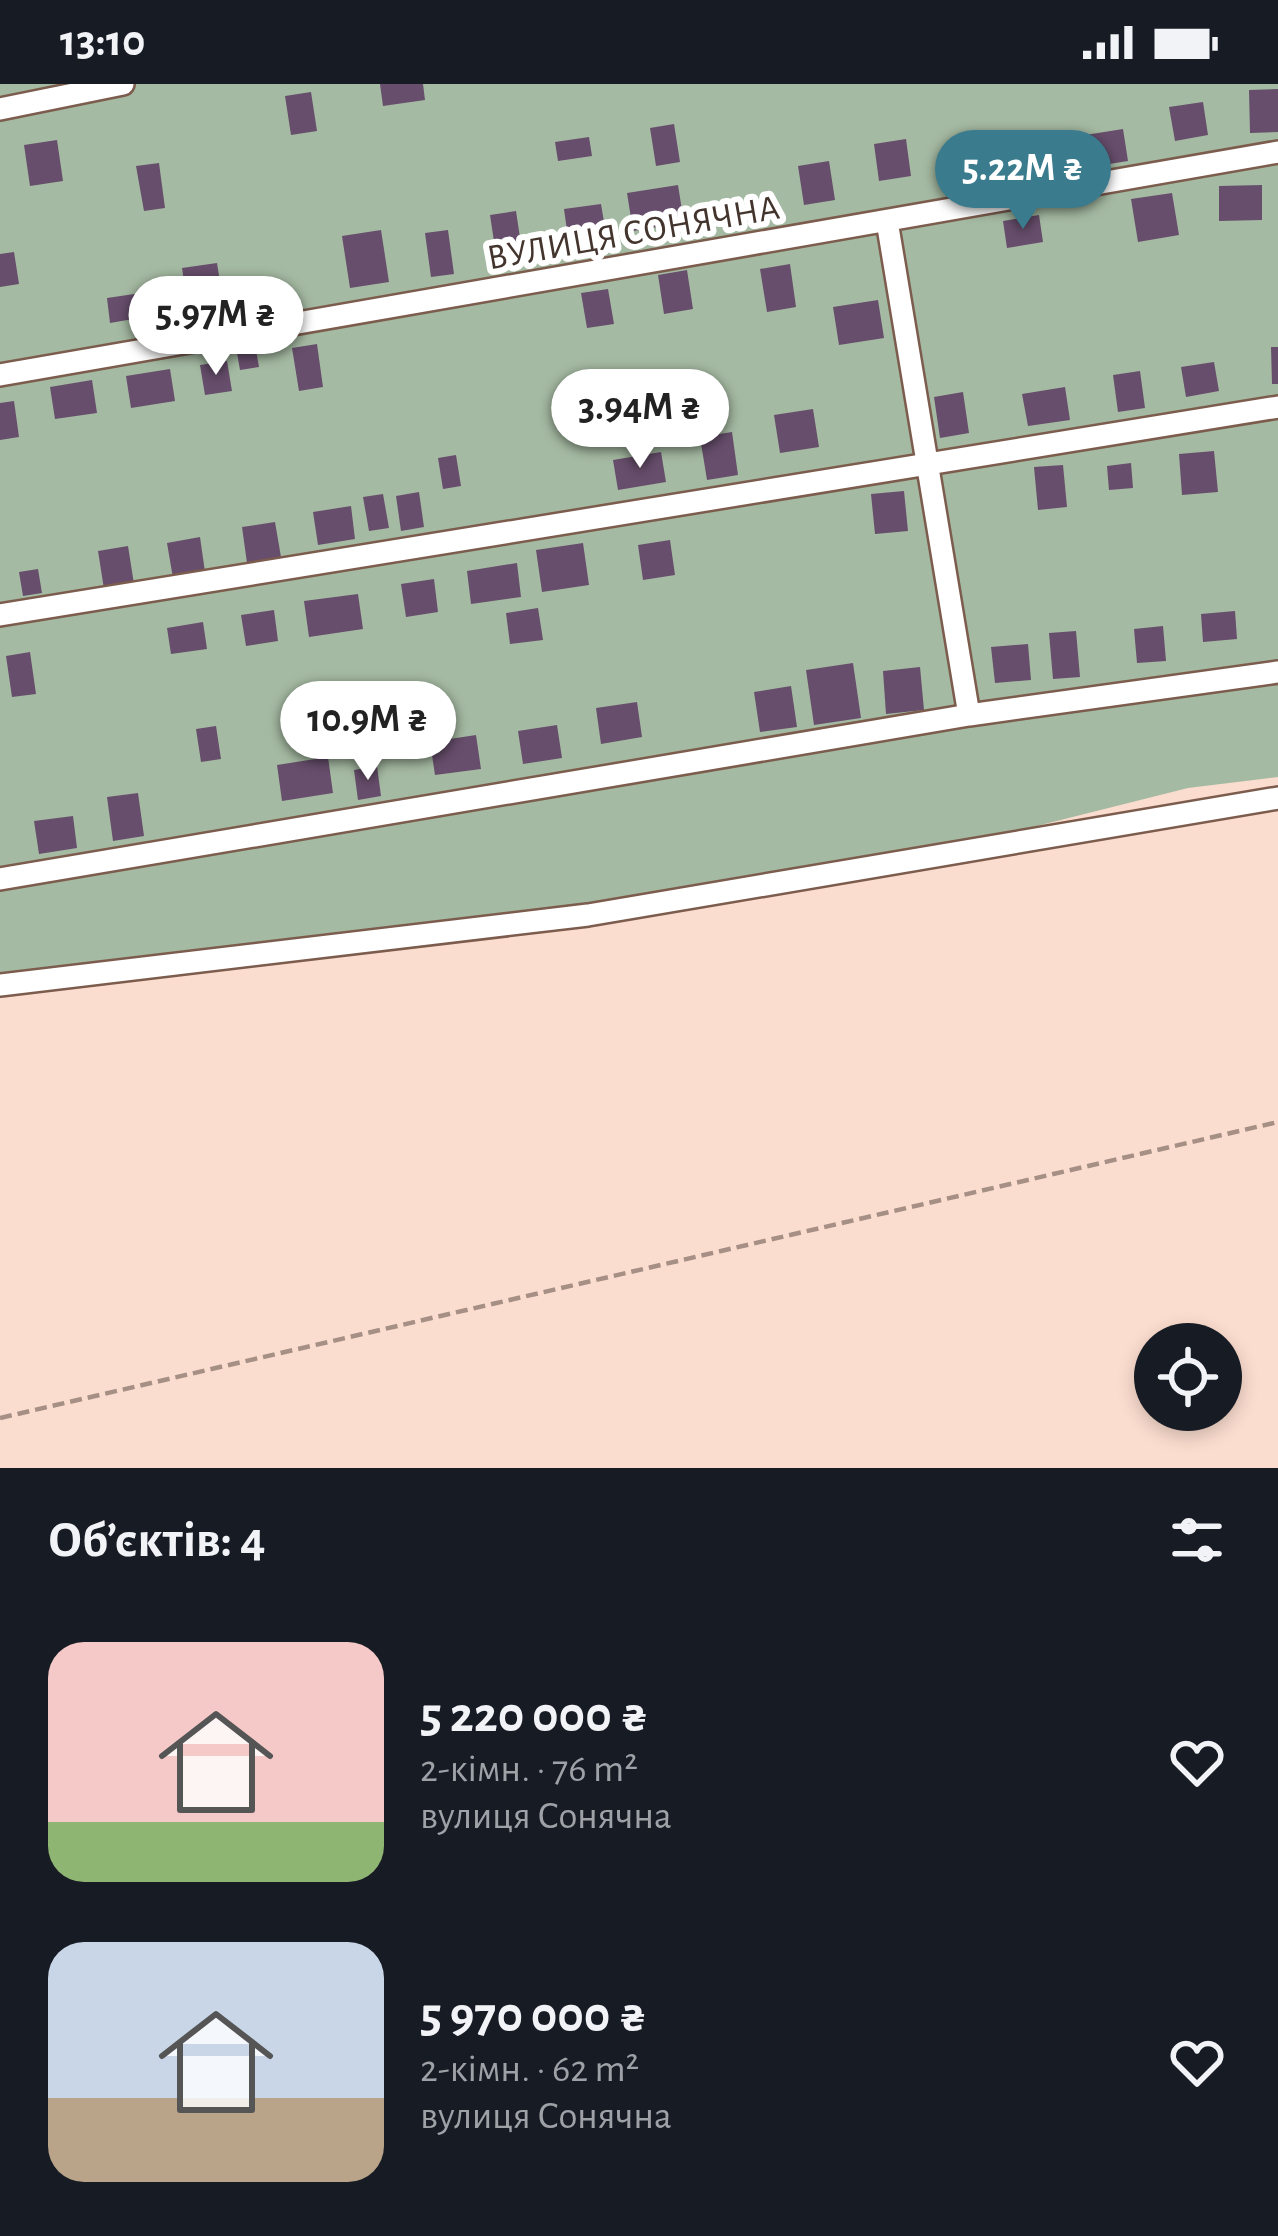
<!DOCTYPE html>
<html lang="uk">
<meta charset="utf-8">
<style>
:root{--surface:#171b24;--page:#242831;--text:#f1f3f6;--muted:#9ea1a6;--accent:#3a7b8e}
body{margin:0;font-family:"Alegreya Sans",sans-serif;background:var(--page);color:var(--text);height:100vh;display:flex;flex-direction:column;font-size:45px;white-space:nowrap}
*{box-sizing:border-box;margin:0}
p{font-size:39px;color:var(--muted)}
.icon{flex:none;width:66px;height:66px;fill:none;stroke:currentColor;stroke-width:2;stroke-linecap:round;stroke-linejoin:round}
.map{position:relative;height:1384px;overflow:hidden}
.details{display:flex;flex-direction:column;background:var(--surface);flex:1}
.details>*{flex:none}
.tools{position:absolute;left:1134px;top:1239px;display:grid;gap:24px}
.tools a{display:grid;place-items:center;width:108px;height:108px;border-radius:50%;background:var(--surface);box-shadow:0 6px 18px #0003;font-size:60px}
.price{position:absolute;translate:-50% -102px;padding:0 27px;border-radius:42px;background:#fff;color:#222;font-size:39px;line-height:78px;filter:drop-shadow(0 3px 6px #0008)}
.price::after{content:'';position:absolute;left:50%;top:72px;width:36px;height:27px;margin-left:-18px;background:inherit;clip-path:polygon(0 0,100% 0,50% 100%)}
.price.selected{background:var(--accent);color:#fff}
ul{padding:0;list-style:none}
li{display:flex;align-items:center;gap:36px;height:300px;padding:0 48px}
li span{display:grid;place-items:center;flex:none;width:336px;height:240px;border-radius:36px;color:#555}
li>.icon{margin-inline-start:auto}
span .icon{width:144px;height:144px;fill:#fffc;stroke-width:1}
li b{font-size:51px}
h2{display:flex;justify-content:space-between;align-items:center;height:144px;padding:0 48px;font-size:51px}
.status{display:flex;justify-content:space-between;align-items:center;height:84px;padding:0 60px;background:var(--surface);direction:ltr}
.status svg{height:33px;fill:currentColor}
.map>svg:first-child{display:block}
.green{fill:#a5baa2}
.building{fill:#674e6c}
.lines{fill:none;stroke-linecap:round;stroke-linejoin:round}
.minor-casing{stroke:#7c5c4d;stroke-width:26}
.path{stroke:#a68f84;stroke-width:4.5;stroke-dasharray:12 6;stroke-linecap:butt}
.minor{stroke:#fff;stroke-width:21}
.labels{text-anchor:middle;stroke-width:12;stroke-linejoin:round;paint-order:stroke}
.street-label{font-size:36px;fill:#43352e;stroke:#fff}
</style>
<div class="status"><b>13:10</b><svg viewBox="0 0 49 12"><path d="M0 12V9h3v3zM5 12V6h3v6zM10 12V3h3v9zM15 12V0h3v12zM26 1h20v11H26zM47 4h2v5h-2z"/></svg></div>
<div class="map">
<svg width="1278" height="1384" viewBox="0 0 1278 1384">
<rect width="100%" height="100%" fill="#fbddcf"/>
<path class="green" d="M0,0H1278V693L1188,704L922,771L588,831L0,901Z"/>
<path class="building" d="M380,0H423L425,16L383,22Z
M1278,5V48L1250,49L1249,6Z
M311,8L317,47L291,51L285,12Z
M1203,18L1208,51L1175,57L1169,23Z
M674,40L680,78L656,82L650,44Z
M1123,45L1128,77L1084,84L1079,52Z
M1035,48L1036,55L1057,52L1062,84L1037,88L1038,96L1018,99L1012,59L1019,58L1018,51Z
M589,53L592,72L558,77L555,58Z
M906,55L911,92L879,97L874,60Z
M57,56L63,97L30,102L24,61Z
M982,59L986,89L958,93L957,84L943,87L940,67Z
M829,77L835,116L804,121L798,82Z
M159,79L165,124L144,127L136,82Z
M678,101L684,139L633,147L627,109Z
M1262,101V136L1219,137V102Z
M1172,109L1179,151L1138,158L1131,115Z
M601,120L608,162L570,168L564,125Z
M516,127L524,180L498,184L490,131Z
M1039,131L1043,158L1007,164L1003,137Z
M381,146L389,198L350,204L342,152Z
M448,146L454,190L431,193L425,149Z
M14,168L19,200L0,203V170Z
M217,179L225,230L190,236L182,184Z
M790,180L796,223L767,228L760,185Z
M687,186L693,225L664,230L658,191Z
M608,205L614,240L587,244L581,209Z
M141,209L145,233L110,239L107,214Z
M878,216L884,254L839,261L833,223Z
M255,260L259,283L240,286L236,263Z
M317,260L323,303L299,307L292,264Z
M1271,263H1278V300H1272Z
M227,277L232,307L205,311L200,281Z
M1214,278L1219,307L1186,313L1181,283Z
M170,285L175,317L131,324L126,292Z
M1140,287L1145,324L1118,328L1113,291Z
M92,296L97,329L55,335L50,303Z
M1065,303L1070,336L1028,342L1022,310Z
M963,308L969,349L940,354L934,313Z
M14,317L19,353L0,356V319Z
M813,325L819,363L780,369L774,331Z
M732,348L738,391L707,396L700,353Z
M1214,367L1218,408L1182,411L1179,370Z
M661,368L666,398L618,406L613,376Z
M456,371L461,402L443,405L438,374Z
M1131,379L1133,404L1109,406L1107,382Z
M1063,381L1067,423L1038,426L1034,383Z
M904,407L908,447L875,450L871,410Z
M419,408L424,443L401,447L396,412Z
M383,410L389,444L369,447L363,413Z
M351,422L355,455L318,461L313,428Z
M275,438L281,473L247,479L242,443Z
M200,453L205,488L173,494L167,459Z
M670,456L675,491L643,496L638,461Z
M583,459L589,501L542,508L536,466Z
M128,462L134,500L104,505L98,467Z
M517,479L521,513L471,520L467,487Z
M38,485L42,509L23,512L19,488Z
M434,495L438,528L406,533L401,500Z
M358,510L363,545L309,553L304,517Z
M538,524L543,556L510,560L506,529Z
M274,526L278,557L246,562L241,531Z
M1235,527L1237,555L1203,558L1201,530Z
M203,538L207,565L171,570L167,544Z
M1163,542L1166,577L1137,579L1134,545Z
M1076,547L1080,593L1053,595L1049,549Z
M1028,560L1031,596L995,599L991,563Z
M30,568L36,610L12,613L6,572Z
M853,579L861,634L814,641L806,586Z
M920,583L924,626L886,630L883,587Z
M791,602L797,643L760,648L754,608Z
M637,618L642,653L601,660L596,624Z
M557,641L562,674L523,680L518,647Z
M216,642L221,675L201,678L196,645Z
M476,651L481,685L435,691L430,658Z
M328,673L333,709L282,717L277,681Z
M377,682L381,712L358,716L354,686Z
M138,709L144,752L113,757L107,713Z
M73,732L77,764L39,770L34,737Z"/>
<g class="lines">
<g class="minor-casing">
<path id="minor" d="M0,25L123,0
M887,137L969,631
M0,291L1278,68
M0,531L1278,323
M0,795L969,631L1278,588
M0,901L588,831L1278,714"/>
</g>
<path class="path" d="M0,1334L1278,1038"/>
<use href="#minor" class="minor"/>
</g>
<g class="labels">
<g class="street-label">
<text transform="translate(633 147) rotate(-10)" y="13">ВУЛИЦЯ СОНЯЧНА</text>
</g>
</g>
</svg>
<div class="tools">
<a><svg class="icon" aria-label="locate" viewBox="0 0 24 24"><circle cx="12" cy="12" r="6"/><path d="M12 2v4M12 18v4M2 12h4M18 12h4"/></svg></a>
</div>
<b class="price selected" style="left:1023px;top:148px">5.22M ₴</b>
<b class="price" style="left:216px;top:294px">5.97M ₴</b>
<b class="price" style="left:640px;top:387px">3.94M ₴</b>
<b class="price" style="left:368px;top:699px">10.9M ₴</b>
</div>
<section class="details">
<h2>Об’єктів: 4<svg class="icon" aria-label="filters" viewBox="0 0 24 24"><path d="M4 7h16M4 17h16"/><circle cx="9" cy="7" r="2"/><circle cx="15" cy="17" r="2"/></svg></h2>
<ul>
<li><span style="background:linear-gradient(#f6c9c9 75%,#8fb573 0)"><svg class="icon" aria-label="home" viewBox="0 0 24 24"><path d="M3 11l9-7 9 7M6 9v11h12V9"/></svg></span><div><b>5 220 000 ₴</b><p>2-кімн. · 76 m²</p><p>вулиця Сонячна</p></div><svg class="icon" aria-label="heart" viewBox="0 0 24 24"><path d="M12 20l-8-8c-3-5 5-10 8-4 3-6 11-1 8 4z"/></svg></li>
<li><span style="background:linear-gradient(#c9d6e8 65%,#b9a48a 0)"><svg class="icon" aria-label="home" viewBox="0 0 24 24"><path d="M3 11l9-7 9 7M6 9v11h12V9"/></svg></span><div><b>5 970 000 ₴</b><p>2-кімн. · 62 m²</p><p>вулиця Сонячна</p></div><svg class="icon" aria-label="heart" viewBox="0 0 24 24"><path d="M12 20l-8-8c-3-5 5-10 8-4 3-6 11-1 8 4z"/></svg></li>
</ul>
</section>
